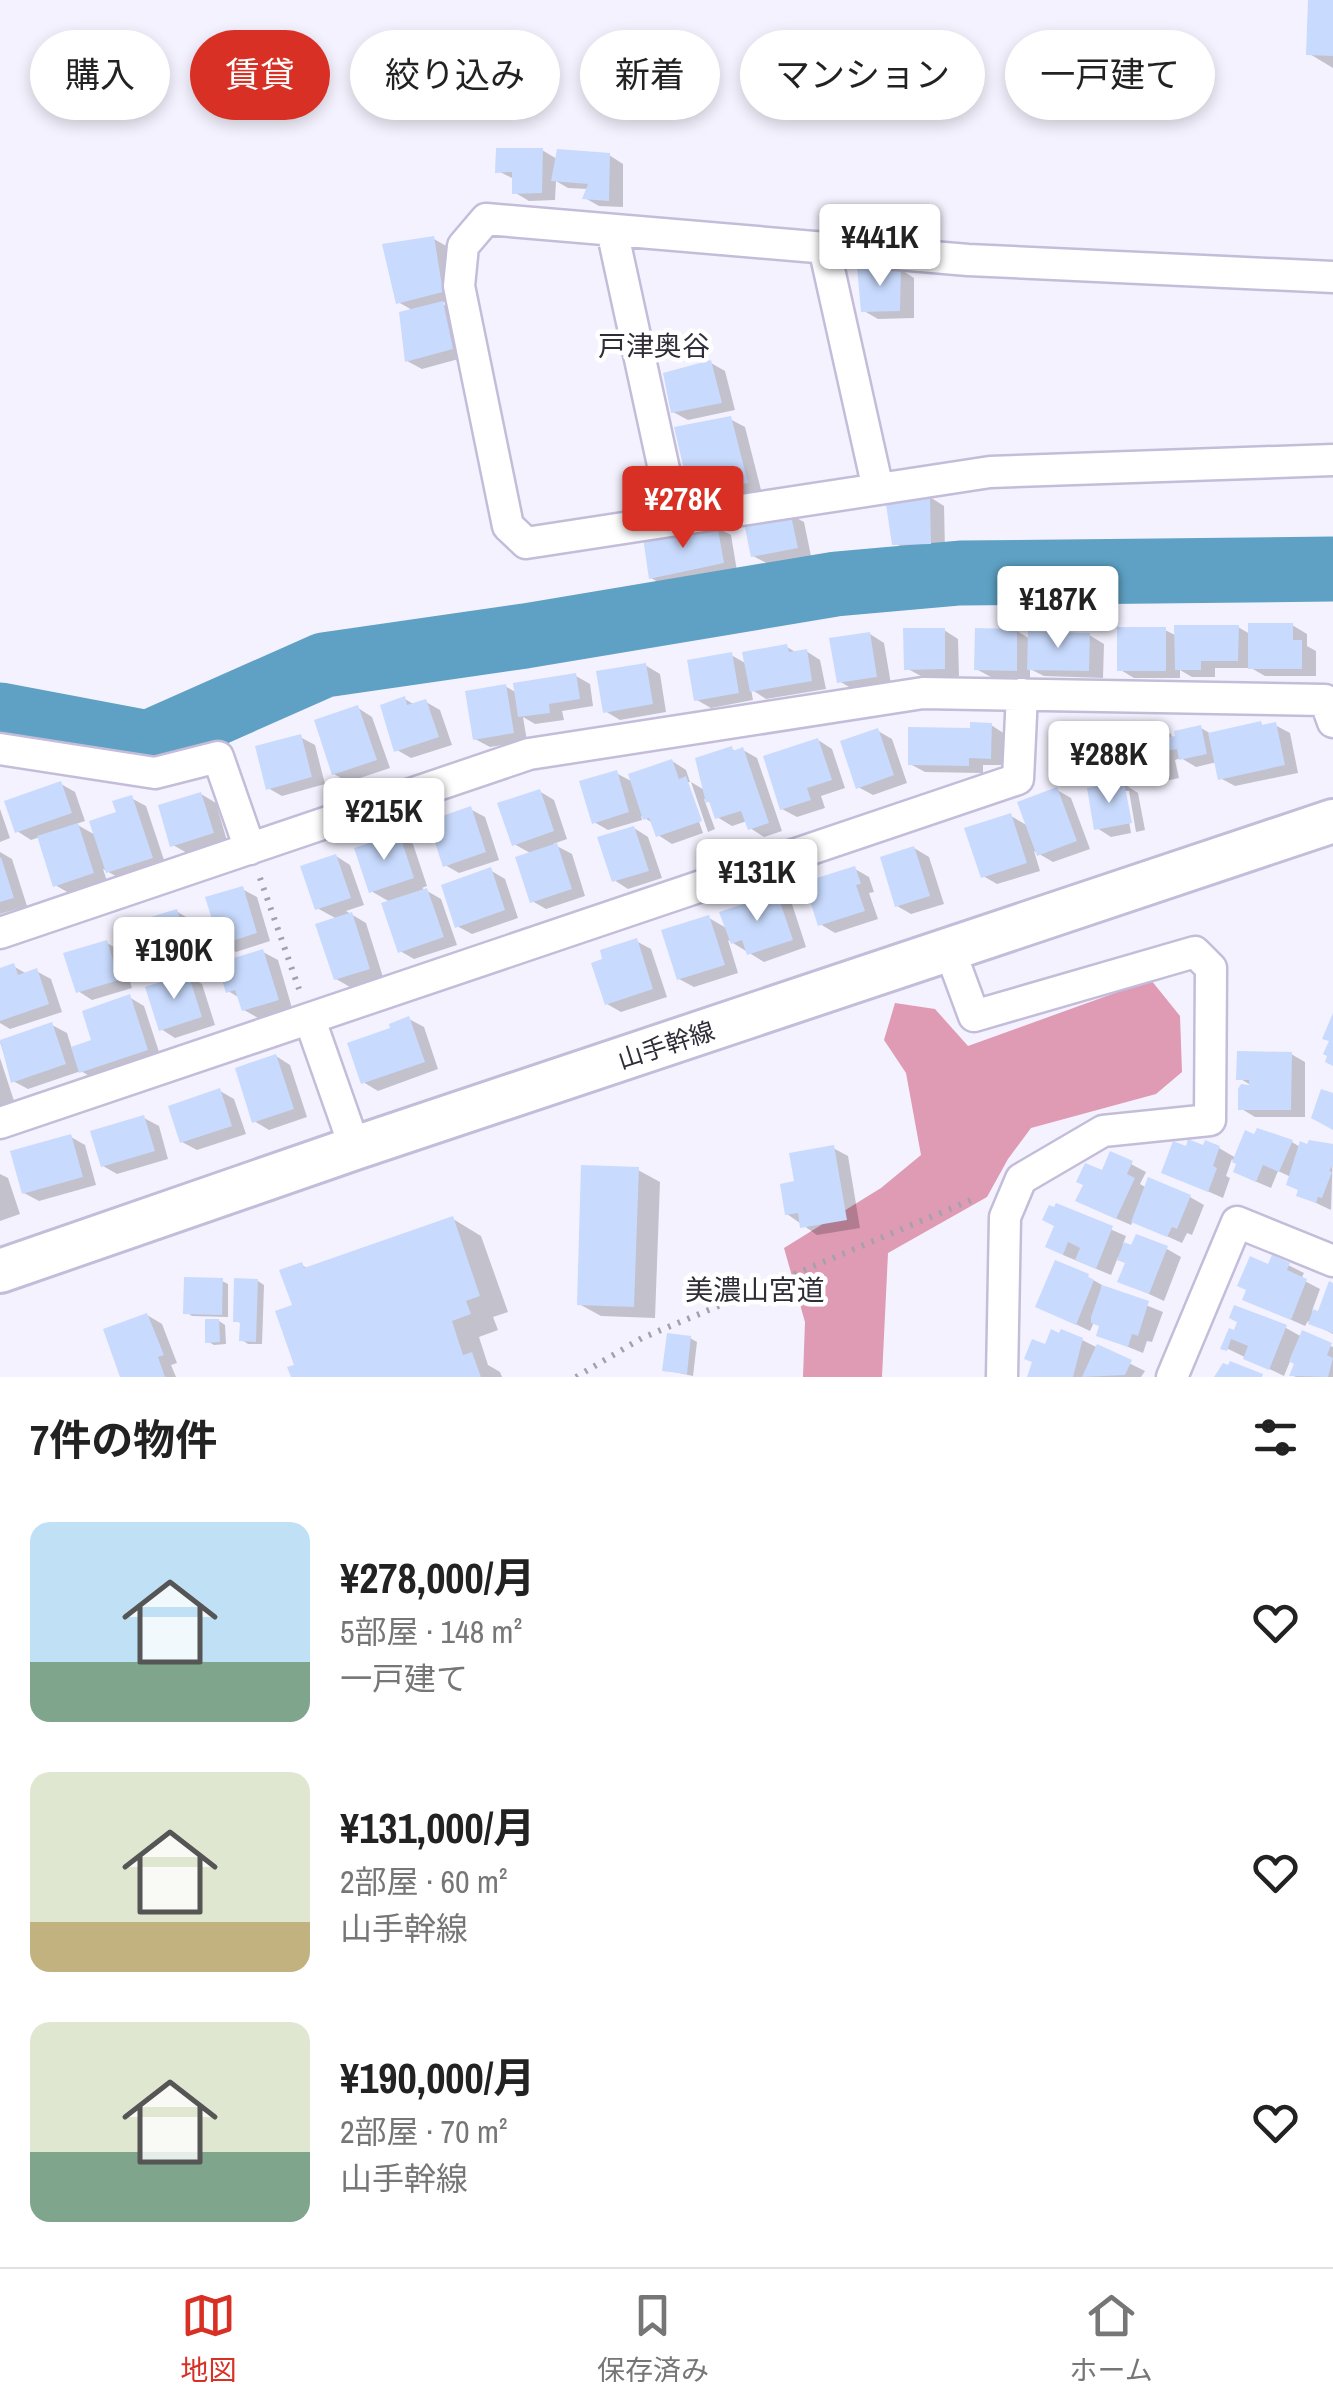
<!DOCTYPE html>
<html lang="ja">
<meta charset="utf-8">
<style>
:root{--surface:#fff;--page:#f2f2f2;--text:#222;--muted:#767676;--line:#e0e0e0;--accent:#d93025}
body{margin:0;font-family:"Archivo Narrow","Noto Sans JP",sans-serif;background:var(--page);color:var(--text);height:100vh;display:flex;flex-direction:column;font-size:38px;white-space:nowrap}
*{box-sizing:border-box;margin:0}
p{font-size:32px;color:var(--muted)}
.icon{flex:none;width:55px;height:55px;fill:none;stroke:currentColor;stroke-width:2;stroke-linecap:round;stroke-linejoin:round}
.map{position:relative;height:1377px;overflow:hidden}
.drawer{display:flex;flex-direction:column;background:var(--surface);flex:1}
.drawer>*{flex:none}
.hud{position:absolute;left:30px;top:30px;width:1275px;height:90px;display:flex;gap:20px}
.price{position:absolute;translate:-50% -85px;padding:0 22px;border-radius:10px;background:#fff;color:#222;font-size:32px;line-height:65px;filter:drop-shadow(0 2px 5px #0008)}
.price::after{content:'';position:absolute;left:50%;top:60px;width:30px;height:22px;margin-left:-15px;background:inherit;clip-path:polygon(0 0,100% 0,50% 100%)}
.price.on{background:var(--accent);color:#fff}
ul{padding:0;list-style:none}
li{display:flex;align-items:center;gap:30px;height:250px;padding:0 30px}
li span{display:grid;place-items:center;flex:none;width:280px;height:200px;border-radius:20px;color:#555}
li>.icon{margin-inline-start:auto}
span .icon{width:120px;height:120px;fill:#fffc;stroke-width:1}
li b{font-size:42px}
h2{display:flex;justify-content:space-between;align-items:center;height:120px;padding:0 30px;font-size:42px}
.tag{padding:0 35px;border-radius:45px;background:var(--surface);box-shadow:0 5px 15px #0003;font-size:35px;line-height:90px}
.tag.on{background:var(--accent);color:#fff}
.tabs{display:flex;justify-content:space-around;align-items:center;height:140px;border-top:2px solid var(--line);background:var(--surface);font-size:28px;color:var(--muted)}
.tabs a{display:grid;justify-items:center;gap:5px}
.tabs .on{color:var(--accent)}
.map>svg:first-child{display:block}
.forest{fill:#de9bb3}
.shadow{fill:#0003}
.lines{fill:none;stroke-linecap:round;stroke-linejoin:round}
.river{stroke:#5ea1c4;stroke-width:65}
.building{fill:#c8dafd}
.minor-casing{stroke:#c3bdda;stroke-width:35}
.secondary-casing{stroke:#c3bdda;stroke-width:48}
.path{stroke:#a3a1ad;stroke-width:6;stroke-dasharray:2.5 8;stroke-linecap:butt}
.minor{stroke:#fff;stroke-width:30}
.secondary{stroke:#fff;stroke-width:42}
.labels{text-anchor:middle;stroke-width:9;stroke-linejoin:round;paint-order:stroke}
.street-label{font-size:25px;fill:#2f2d38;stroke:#fff}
.neighbourhood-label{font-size:28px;fill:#2f2d38;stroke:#fff}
</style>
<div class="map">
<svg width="1333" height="1377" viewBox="0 0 1333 1377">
<rect width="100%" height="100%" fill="#f4f2fe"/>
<path class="forest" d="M1151,980L1180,1016L1182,1072L1156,1094L1031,1128L1008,1159L987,1197L888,1253L882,1377H803L805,1322L784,1248L881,1188L921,1155L906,1073L884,1040L895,1003L935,1009L968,1046Z"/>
<path class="shadow" d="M1311,0H1333V68L1308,53Z
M542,150L557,159L609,155L623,164V207L599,206L585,198L588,189L568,188L556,181L555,200L529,201L514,192V179L498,171Z
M434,239L448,247L456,299L441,303L457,312L466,357L422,369L407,361L414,311L398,302Z
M900,269L914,278V318L878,319L864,311Z
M711,363L725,371L735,410L688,420L673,412Z
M730,419L745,427L761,490L706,501L692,493Z
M930,497L944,506L945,551L909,552L895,543Z
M789,514L804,522L811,556L768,564L753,556Z
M716,527L731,535L737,571L665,586L651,578Z
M1292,625L1307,634V646L1316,651V676H1265L1251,668H1215V677H1192L1180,670V678H1134L1119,669L1165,630L1177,636L1238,627L1250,634Z
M944,630L958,639L959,676H921L906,668Z
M1017,631L1030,639L1089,635L1104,644L1103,678L1044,676L1030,669V678L991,677L976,669Z
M870,634L884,643L891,684L854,690L839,681Z
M787,647L797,653L806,651L820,660L826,689L766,699L751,689L753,700L711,708L697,700L731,655L747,664Z
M645,665L660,674L666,712L620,720L605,711Z
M576,676L590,684L593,706L562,711L564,720L535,724L523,717L527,741L490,747L475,739L505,686L517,693Z
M405,699L415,705L426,702L440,710L452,745L411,758L397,750Z
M358,708L372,717L390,768L348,782L334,774Z
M1261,724L1266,727L1275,725L1290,733L1298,773L1235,786L1220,778L1217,762L1196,767L1181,758L1175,760L1179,778L1161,782L1146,774L1156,726L1171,734L1172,739L1201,728L1213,735Z
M991,725L1005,734V765H983V773L925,772L910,764L973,730Z
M1121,725L1135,734V784H1124L1138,793L1145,830L1136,832L1129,791H1124L1131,833L1111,837L1097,828L1110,784H1088L1074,776L1075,750L1062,743Z
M878,731L892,739L907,783L873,795L858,787Z
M300,737L315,745L325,784L282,796L268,788Z
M818,740L832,749L845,788L821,796L825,808L797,817L782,809Z
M731,749L737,752L743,750L757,758L782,831L764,837L750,828L747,821L732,826L717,817L713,804L704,799L715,829L708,832L691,782L706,791Z
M672,761L686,770L690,782H685L703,833L672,844L658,835L653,823L641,816L642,820L608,830L594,822L616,773L633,782Z
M61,784L75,792L85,821L76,824L97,836L131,798L146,806L166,866L123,880L103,869L107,881L69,893L55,885L40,837L31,840L17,831Z
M1057,790L1071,798L1090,849L1053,862L1034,851L1040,871L997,884L983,876L1011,816L1028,826Z
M539,791L554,800L567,839L553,844L572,854L585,896L546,909L532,901V854L514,844Z
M201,794L216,803L227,841L187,853L173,845Z
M0,809L10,838L0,842Z
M470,809L485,817L499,860L459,873L445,865Z
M634,828L648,837L662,878L628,889L614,880Z
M399,836L413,844L427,886L422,888L441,899L457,945L414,959L400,951L390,902L371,891Z
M914,848L929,857L944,904L911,914L897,906Z
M0,852L12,859L27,906L0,914Z
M336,856L350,865L364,905L346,911L366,923L383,977L350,987L336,979L337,919L317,908Z
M855,869L869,877L874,892L869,893L878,919L835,933L820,924Z
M490,870L505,879L518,918L472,934L457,926Z
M242,889L257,897L270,941L236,952L222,943Z
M777,896L792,904L806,947L764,962L728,940L738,973L694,987L679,979L709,918L728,929Z
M176,911L191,920L204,963L162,976L147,968Z
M636,941L651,949L667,997L621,1012L607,1004Z
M107,943L121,951L132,988L92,1000L78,991Z
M263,952L278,960L292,1008L258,1018L244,1010L240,998L228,991Z
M13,966L27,974L36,971L51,979L62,1012L10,1029L0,1023V970Z
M188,976L202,984L215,1025L175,1038L161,1029Z
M129,997L144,1006L161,1058L96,1080L81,1071L28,1089L13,1081L0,1042L52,1025L67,1033L72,1049L95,1041Z
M409,1019L424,1027L438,1069L378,1091L363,1082L393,1029Z
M1291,1054L1305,1062V1117H1255L1240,1108L1254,1087L1239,1078Z
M276,1056L290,1065L307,1117L269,1130L254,1121Z
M0,1058L16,1107L0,1112Z
M220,1091L234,1099L246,1134L197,1150L182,1142Z
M144,1118L159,1126L168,1159L117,1174L103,1166Z
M71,1137L85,1145L96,1185L39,1201L24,1193Z
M1292,1142L1300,1147H1333L1331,1210L1299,1195L1300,1191L1291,1177L1278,1171L1271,1188L1250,1179L1232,1159L1226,1176L1230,1178L1223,1198L1164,1172L1188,1149L1219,1148L1236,1158Z
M833,1148L848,1156L860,1228L817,1235L787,1214L797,1183Z
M1112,1154L1146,1172L1140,1184L1147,1188L1190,1197L1204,1205L1192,1235L1187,1233L1182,1243L1133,1221L1131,1225L1092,1208Z
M638,1170L660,1182L655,1318L601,1316L579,1304Z
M0,1174L8,1178L20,1214L0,1221Z
M1057,1206L1126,1236L1123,1244L1167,1249L1181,1257L1164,1301L1121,1281L1128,1263L1118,1257L1111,1275L1063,1255L1057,1226Z
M453,1219L481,1236L508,1312L493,1317L498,1330L479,1337L488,1365L500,1372L502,1377H294L297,1366L295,1307L302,1265L308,1269Z
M1274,1258L1304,1273L1301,1279L1320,1289L1312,1311L1320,1314L1333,1286V1334L1308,1321L1305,1326L1245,1299Z
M1088,1277L1102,1285L1101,1287L1163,1312L1152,1342L1147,1341L1143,1353L1099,1335L1101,1327L1094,1322L1090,1331L1038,1306Z
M222,1281L228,1284V1317L192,1316L186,1312Z
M258,1281L264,1285L262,1344H248L242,1340V1324L235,1320Z
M147,1315L162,1324L177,1363L171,1365L176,1377H123Z
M219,1321L225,1325L226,1344L214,1345L207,1341Z
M1286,1328L1302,1337L1303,1333L1333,1347V1377H1296L1292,1375L1297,1363L1291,1359L1284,1376L1224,1347L1230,1331Z
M690,1338L697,1342L693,1376L665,1370Z
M1082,1340L1145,1371L1141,1377H1031L1046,1347Z"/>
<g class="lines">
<path class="river" d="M0,715L148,743L324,665L525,636L836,584L960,573L1333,569"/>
</g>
<path class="building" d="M1308,0H1333V56L1306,55Z
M496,148H543L542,193L512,194V172L495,173Z
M557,149L610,153L609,201L582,199L588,184L551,181Z
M434,236L443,292L396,304L382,244Z
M857,267H901L900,311L861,312Z
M443,301L453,349L405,362L399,312Z
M711,360L722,403L671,413L663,373Z
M731,416L748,483L690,495L674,427Z
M930,495L931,544L892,545L885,497Z
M790,511L798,548L751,557L743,518Z
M717,524L724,563L649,579L643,537Z
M1248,623H1293V640H1302V669H1248Z
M1174,625H1239L1238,661H1201V670H1175Z
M1117,627H1166V671H1117Z
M903,628H945V669L904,670Z
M975,628L1017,629V671L974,670Z
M1028,631L1090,633L1089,671L1027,670Z
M870,632L877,677L837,683L829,638Z
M787,644L789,652L807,649L812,681L750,692L742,652Z
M732,652L739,693L694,701L687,660Z
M646,663L653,704L603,713L596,671Z
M576,673L580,699L549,704L550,713L518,717L513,683Z
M506,684L514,733L473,740L465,691Z
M405,696L407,705L426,699L439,737L394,752L380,705Z
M358,705L377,760L332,775L314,720Z
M1261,721L1262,725L1276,722L1285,765L1218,780L1208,733Z
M970,722L992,723L991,759L969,758V766L908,765V727L970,728Z
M1074,722L1121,723V777H1072V745H1060V731H1075Z
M1157,723L1160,739L1175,736L1174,731L1201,725L1207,754L1179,760L1177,749L1161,752L1166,771L1144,775L1134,729Z
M878,728L894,775L856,789L840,741Z
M301,734L312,777L266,790L255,746Z
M818,738L832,780L807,788L811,800L780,810L763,756Z
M732,746L733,751L743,747L769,823L748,830L741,811L715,819L709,801L706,803L695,758Z
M672,759L679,779L686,776L702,821L656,837L649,818L643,820L628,774Z
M617,770L629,812L592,824L579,781Z
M61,781L72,813L15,833L4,801Z
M1124,782L1132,823L1094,830L1087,788Z
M1057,787L1077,841L1037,856L1017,802Z
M540,789L554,831L512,846L497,803Z
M201,792L214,833L170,847L158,805Z
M132,795L153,858L106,873L89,821L116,812L112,801Z
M471,806L486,852L443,867L428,821Z
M1011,813L1027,863L981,878L964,828Z
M78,823L94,873L53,887L37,836Z
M634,826L649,871L612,882L597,837Z
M399,833L414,878L369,893L354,848Z
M557,843L572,889L530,903L515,857Z
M914,846L930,896L895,907L880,857Z
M336,854L351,898L315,910L300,866Z
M1,857L14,898L0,902V858Z
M855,866L861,884L856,885L865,911L818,926L804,882Z
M491,867L505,910L455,928L441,885Z
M243,886L257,933L220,945L205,897Z
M427,888L444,937L398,953L381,903Z
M777,893L793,940L747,955L742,940L731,944L719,912Z
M177,909L191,955L145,969L131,923Z
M352,912L370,969L334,980L315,924Z
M709,915L725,965L677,980L661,930Z
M637,938L653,989L605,1005L591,963L602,959L600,950Z
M107,940L119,980L76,993L63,953Z
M263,949L279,1000L242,1011L235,990L226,993L217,963Z
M14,963L18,975L37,968L49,1004L0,1021V968Z
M188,973L202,1017L159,1031L145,987Z
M130,994L148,1050L79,1073L71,1047L91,1040L82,1011Z
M1333,1013V1066L1325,1062L1327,1056L1323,1054L1329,1041L1322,1039Z
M409,1016L425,1062L361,1084L347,1043L390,1028L389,1024Z
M52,1022L66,1064L11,1083L0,1040Z
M1237,1051L1292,1052L1291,1110H1238V1089L1241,1084L1249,1085V1080H1236Z
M276,1054L294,1109L252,1123L235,1068Z
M220,1088L232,1126L180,1143L168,1106Z
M1321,1089L1333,1093V1130L1311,1118Z
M144,1115L155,1151L101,1167L90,1131Z
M1257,1128L1293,1140L1279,1172L1263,1165L1256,1182L1233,1172L1236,1164L1232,1162L1245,1130L1254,1134Z
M71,1134L83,1177L22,1194L10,1151Z
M1188,1139L1203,1145L1205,1140L1220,1146L1213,1166L1217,1168L1208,1192L1161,1173L1173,1141L1186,1146Z
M1309,1140L1333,1144V1165L1329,1171L1332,1172L1322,1198L1318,1197L1316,1203L1296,1196L1298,1190L1286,1185L1300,1141L1307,1144Z
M834,1145L847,1220L800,1228L798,1213L785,1215L780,1184L794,1181L789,1153Z
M1110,1151L1133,1161L1127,1174L1135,1178L1116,1219L1075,1201L1083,1185L1076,1182L1085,1163L1102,1170Z
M581,1165L639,1167L634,1307L577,1305Z
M1148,1177L1191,1195L1177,1229L1172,1227L1167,1237L1131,1222Z
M1056,1203L1113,1226L1096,1269L1075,1260L1080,1248L1068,1242L1063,1255L1045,1247L1054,1226L1042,1220L1049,1205L1054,1207Z
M453,1216L480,1296L466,1301L471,1314L452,1321L463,1355L472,1352L481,1377H291L287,1367L294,1365L275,1311L292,1305L279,1270L302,1262L304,1268Z
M1136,1234L1168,1246L1149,1294L1117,1282L1125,1263L1117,1260L1124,1242L1131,1245Z
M1272,1255L1290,1263L1287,1270L1307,1279L1291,1320L1242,1300L1246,1290L1237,1286L1250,1256L1268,1264Z
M1055,1260L1089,1274L1088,1277L1094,1280L1076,1325L1035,1307Z
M184,1277L223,1278L222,1315L183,1314Z
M234,1278L258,1279L256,1342L239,1341L240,1322H233Z
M1329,1281L1333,1283V1333L1308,1324L1313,1309L1318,1311Z
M1102,1285L1149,1301L1138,1336L1132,1334L1128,1347L1096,1336L1099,1326L1091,1323V1317Z
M1234,1305L1287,1325L1269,1370L1243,1359L1248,1346L1231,1339L1227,1351L1220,1349L1229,1328L1234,1330L1237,1322L1229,1318Z
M147,1313L164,1355L158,1357L165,1377H120L103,1329Z
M205,1319H219L220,1342L205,1343Z
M1051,1329L1059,1333L1061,1329L1083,1338L1073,1377H1027L1032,1362L1024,1359L1032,1339L1045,1344Z
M1302,1330L1332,1343L1327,1355L1333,1358L1328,1377L1289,1376L1294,1364L1289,1361Z
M667,1333L691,1336L687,1374L662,1371Z
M1097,1344L1132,1360L1125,1375L1082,1377Z
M1230,1361L1263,1374L1262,1377H1214L1223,1363L1228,1365Z"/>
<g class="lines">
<g class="minor-casing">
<path id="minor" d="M612,230L675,520
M824,247L878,489
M1333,277L968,260L486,219L463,246L459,286L508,526L526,543L990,472L1333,460
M0,749L155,773L218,757L250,849
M0,933L529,754L923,693L1325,700L1333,722
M950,951L974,1016L1195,952L1211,968L1210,1120L1103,1131L1021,1179L1005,1217L1002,1377
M310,1020L355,1148
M0,1123L1018,779L1022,694
M1172,1377L1237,1222L1333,1261"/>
</g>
<g class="secondary-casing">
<path id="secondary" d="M0,1271L355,1148L1333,821"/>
</g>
<path class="path" d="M260,878L299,989
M576,1377L642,1338L976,1198"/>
<use href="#minor" class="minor"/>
<use href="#secondary" class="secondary"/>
</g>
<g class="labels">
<g class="street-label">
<text transform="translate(666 1045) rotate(-18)" y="9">山手幹線</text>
</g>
<g class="neighbourhood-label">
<text x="654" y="356">戸津奥谷</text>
<text x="755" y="1300">美濃山宮道</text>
</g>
</g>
</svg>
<b class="price" style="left:880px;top:289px">¥441K</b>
<b class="price on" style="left:683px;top:551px">¥278K</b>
<b class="price" style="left:1058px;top:651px">¥187K</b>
<b class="price" style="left:1109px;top:806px">¥288K</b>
<b class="price" style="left:384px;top:863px">¥215K</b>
<b class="price" style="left:757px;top:924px">¥131K</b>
<b class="price" style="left:174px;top:1002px">¥190K</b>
<div class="hud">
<a class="tag">購入</a>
<a class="tag on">賃貸</a>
<a class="tag">絞り込み</a>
<a class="tag">新着</a>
<a class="tag">マンション</a>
<a class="tag">一戸建て</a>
</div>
</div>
<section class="drawer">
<h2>7件の物件<svg class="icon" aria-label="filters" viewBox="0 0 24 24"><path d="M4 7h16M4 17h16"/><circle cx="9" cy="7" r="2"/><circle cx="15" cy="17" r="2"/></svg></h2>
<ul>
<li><span style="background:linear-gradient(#bfe0f5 70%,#7fa58c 0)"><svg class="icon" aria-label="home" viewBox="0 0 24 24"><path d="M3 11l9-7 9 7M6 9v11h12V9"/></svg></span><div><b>¥278,000/月</b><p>5部屋 · 148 m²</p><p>一戸建て</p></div><svg class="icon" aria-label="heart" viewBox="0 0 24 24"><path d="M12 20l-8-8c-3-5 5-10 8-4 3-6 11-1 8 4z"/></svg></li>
<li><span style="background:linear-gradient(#dfe7d0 75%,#c2b280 0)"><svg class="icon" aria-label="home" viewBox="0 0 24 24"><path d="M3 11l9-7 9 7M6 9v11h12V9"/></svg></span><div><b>¥131,000/月</b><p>2部屋 · 60 m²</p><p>山手幹線</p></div><svg class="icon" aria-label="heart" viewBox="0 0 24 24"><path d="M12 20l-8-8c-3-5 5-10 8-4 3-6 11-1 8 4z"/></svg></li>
<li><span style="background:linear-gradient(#dfe7d0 65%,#7fa58c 0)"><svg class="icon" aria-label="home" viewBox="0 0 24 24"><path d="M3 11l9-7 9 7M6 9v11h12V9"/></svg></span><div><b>¥190,000/月</b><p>2部屋 · 70 m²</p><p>山手幹線</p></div><svg class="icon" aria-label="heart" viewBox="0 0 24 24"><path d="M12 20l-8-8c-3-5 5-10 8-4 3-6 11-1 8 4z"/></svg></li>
</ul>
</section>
<nav class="tabs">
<a class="on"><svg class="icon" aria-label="map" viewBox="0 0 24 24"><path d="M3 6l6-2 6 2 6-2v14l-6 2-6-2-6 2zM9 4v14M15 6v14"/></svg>地図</a>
<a><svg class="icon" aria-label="saved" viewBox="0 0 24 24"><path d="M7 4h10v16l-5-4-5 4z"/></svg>保存済み</a>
<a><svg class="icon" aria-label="home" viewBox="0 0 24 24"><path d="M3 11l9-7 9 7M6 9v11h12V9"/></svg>ホーム</a>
</nav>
